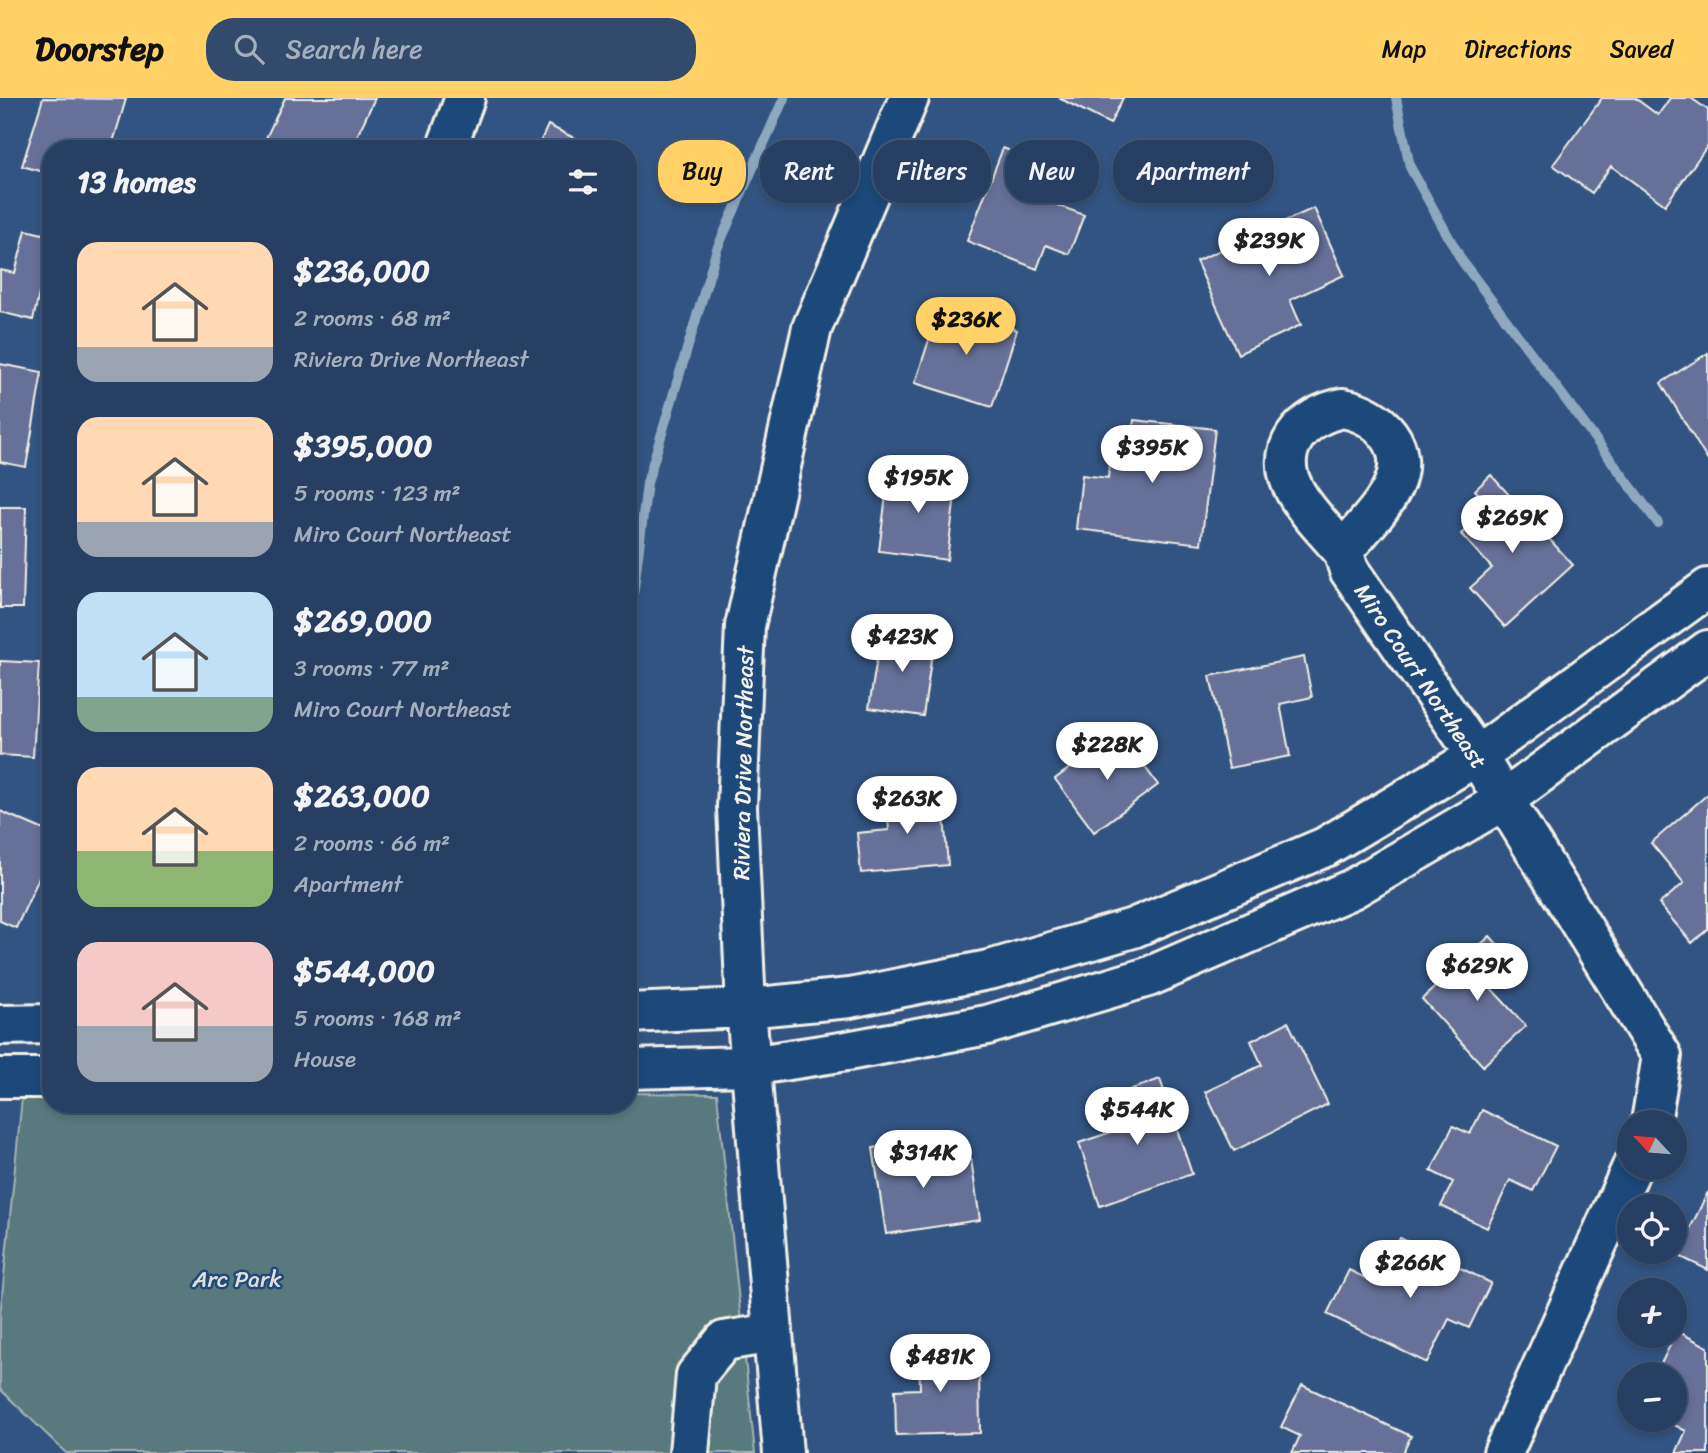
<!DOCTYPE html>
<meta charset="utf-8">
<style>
:root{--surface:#263f62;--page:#324a6b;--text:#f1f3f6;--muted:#a4afbe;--line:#425877;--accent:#ffd166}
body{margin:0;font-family:Sriracha,sans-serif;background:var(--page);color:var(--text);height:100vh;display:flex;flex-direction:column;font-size:26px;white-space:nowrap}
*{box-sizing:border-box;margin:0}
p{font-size:23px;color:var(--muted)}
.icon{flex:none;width:38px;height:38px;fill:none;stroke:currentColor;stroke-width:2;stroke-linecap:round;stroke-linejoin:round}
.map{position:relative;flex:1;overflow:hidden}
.panel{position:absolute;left:42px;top:42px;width:595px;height:973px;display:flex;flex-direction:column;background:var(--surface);border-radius:28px;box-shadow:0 4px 10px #0003,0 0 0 2px var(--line)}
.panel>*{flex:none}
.banner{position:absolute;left:658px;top:42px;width:665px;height:63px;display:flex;gap:14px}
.needle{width:46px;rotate:296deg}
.controls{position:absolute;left:1617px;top:1012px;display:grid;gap:14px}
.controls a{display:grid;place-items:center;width:70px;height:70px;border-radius:50%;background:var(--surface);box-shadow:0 4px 10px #0003,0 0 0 2px var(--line);font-size:35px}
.price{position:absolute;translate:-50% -60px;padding:0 16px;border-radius:24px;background:#fff;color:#222;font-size:23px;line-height:46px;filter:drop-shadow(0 2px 4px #0008)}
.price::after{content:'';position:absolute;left:50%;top:42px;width:21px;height:16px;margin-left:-10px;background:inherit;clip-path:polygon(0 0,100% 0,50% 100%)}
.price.current{background:var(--accent);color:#111}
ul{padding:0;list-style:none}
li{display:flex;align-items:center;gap:21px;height:175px;padding:0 35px}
li span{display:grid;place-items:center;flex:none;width:196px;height:140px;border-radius:21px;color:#555}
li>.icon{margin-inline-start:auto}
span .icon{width:84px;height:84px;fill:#fffc;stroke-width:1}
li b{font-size:30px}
h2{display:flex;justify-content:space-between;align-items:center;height:84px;padding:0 35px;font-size:30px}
.chip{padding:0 24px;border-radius:28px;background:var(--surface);box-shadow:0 4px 10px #0003,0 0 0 2px var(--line);font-size:24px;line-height:63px}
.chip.current{background:var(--accent);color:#111}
header{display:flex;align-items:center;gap:42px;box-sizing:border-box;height:98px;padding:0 35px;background:var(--accent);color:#111}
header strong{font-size:33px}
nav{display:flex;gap:38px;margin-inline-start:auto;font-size:24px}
.search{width:490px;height:63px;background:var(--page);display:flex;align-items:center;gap:18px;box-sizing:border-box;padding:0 24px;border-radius:28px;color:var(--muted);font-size:26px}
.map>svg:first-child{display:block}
.green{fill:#58797e;stroke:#a6b5b3;stroke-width:2}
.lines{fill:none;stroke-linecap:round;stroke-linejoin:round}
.stream{stroke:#8ea8c0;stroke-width:10}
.building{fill:#667098;stroke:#f4f1e8;stroke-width:2}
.minor-casing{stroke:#f4f1e8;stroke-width:44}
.minor{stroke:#1f4a7a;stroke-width:38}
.labels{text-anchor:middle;stroke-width:5;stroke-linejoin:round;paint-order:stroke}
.street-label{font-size:23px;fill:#f4f1e8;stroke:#1f4a7a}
.park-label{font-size:23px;fill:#dddfd8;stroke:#1f4a7a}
</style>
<header>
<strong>Doorstep</strong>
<div class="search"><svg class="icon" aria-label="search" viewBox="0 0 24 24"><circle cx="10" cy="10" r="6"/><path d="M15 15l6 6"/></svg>Search here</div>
<nav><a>Map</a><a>Directions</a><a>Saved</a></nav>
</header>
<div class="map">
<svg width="1708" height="1355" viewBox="0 0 1708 1355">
<rect width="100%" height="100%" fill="#325482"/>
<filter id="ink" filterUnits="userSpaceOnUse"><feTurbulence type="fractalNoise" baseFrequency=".0143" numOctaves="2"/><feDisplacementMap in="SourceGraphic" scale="14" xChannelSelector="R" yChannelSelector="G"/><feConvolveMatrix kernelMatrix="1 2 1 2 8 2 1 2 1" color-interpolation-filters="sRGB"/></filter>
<g filter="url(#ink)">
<path class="green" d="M24,980L51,982V1006H628V995L717,996L755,1355H66L0,1291V1218Z"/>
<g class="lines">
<path class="stream" d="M1396,0L1410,69L1462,163L1658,425
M628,538L647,385L717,151L784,0"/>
</g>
<path class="building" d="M43,0L126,1L111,51H51V76L22,68Z
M285,0H375L351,51H282L265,42Z
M1059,0H1123L1110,26Z
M1602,0H1635L1658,17L1670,0H1691L1708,12V47L1665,107L1611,68L1592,95L1553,67Z
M548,27L596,51H537Z
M1003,50L1069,76L1057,107L1084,117L1069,156L1046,147L1037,171L967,143Z
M1314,110L1344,177L1290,202L1301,227L1238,256L1196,163Z
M26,132L51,138V199L39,196L33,222L0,214V172L15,175Z
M940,208L1017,232L992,309L915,285Z
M1708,255V363L1661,285Z
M0,266L42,274L26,369L0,364Z
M1134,322L1215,331L1201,446L1076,431L1082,377L1108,380L1111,351L1130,353Z
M889,373L957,381L947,462L879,453Z
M1491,377L1573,467L1505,529L1470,490L1492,470L1461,436L1490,409L1475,392Z
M0,409H26L23,510H0Z
M881,534L934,542L923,618L869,610Z
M1304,559L1312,599L1280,606L1290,658L1229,670L1210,578Z
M0,563L39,565L33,659L0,657Z
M1119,633L1158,687L1094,734L1055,681Z
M942,694L948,767L861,775L857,735L889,732L886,699Z
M1708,696V831L1692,845L1659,806L1684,785L1651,745Z
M0,713L51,735V754L16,830L0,823Z
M1490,838L1514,865L1489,888L1526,928L1483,968L1422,901Z
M1288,924L1328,1006L1234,1053L1205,994L1262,967L1251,943Z
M1160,981L1192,1076L1100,1108L1079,1045L1126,1029L1115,997Z
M1482,1012L1556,1048L1533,1093L1510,1082L1487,1130L1441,1108L1453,1084L1431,1073L1453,1028L1470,1036Z
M921,1042L925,1068L971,1061L980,1122L886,1136L873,1050Z
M1708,1094V1172L1677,1157Z
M1400,1140L1491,1185L1469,1230L1449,1221L1427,1265L1327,1216L1349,1172L1378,1186Z
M1677,1233L1708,1249V1355H1676L1686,1333L1663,1321H1675V1276H1656Z
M956,1237V1273H979L980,1335L896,1337L895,1292L920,1291L919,1238Z
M1302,1287L1411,1338L1403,1355H1292L1300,1338L1281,1329Z"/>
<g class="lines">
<g class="minor-casing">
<path id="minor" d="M446,51L465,0
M1343,310C1380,317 1411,348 1393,388C1382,412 1359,433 1343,453C1327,434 1307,415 1295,393C1271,352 1303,317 1343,310Z
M1343,453L1349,472L1477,658L1662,958L1651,1024
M628,915L746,910L850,900L993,871L1133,830L1325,749L1477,658L1708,490
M0,927L51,926
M628,971L750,968L847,953L987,927L1148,879L1352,791L1504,702L1708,552
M0,980H51
M689,1355L696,1277L724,1243L773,1235
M783,1355L746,910L737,709L745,528L812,230L909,0
M1503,1355L1632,1069"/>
</g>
<use href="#minor" class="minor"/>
</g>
</g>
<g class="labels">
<g class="street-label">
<text transform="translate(1421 578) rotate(56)" y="8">Miro Court Northeast</text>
<text transform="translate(743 665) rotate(-89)" y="8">Riviera Drive Northeast</text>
</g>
<g class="park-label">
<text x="237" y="1189">Arc Park</text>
</g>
</g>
</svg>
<div class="controls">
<a><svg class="needle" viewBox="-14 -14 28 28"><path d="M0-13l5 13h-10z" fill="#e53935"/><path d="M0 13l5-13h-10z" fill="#a4afbe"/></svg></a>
<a><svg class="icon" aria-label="locate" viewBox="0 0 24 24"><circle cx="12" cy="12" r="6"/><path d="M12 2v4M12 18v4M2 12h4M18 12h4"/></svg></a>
<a>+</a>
<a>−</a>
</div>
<b class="price" style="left:1269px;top:180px">$239K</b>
<b class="price current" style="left:966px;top:259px">$236K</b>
<b class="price" style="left:1152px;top:387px">$395K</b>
<b class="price" style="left:918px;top:417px">$195K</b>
<b class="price" style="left:1512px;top:457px">$269K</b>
<b class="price" style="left:902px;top:576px">$423K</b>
<b class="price" style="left:1107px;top:684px">$228K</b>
<b class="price" style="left:907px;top:738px">$263K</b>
<b class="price" style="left:1477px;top:905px">$629K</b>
<b class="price" style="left:1137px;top:1049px">$544K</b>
<b class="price" style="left:923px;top:1092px">$314K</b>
<b class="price" style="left:1410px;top:1202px">$266K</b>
<b class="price" style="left:940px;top:1296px">$481K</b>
<div class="banner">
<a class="chip current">Buy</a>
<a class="chip">Rent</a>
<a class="chip">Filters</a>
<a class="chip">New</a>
<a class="chip">Apartment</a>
</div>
<section class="panel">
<h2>13 homes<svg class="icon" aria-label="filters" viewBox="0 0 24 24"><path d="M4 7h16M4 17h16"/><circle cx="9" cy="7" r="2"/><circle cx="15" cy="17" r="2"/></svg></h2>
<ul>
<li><span style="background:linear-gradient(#ffd9b3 75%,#9aa5b1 0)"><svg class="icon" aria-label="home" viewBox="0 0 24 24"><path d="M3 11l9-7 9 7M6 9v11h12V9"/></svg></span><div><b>$236,000</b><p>2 rooms · 68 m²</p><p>Riviera Drive Northeast</p></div></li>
<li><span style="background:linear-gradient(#ffd9b3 75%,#9aa5b1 0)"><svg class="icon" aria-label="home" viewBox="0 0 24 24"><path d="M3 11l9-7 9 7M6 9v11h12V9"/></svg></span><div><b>$395,000</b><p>5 rooms · 123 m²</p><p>Miro Court Northeast</p></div></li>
<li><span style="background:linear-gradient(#bfe0f5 75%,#7fa58c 0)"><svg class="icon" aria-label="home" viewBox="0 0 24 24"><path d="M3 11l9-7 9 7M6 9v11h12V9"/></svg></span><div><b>$269,000</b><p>3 rooms · 77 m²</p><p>Miro Court Northeast</p></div></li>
<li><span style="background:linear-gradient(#ffd9b3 60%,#8fb573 0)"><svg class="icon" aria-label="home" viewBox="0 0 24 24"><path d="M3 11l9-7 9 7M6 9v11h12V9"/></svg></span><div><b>$263,000</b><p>2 rooms · 66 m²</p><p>Apartment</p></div></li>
<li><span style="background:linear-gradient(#f6c9c9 60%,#9aa5b1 0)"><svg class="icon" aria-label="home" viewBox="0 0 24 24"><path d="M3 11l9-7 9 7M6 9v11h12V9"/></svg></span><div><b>$544,000</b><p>5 rooms · 168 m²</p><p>House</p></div></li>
</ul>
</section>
</div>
